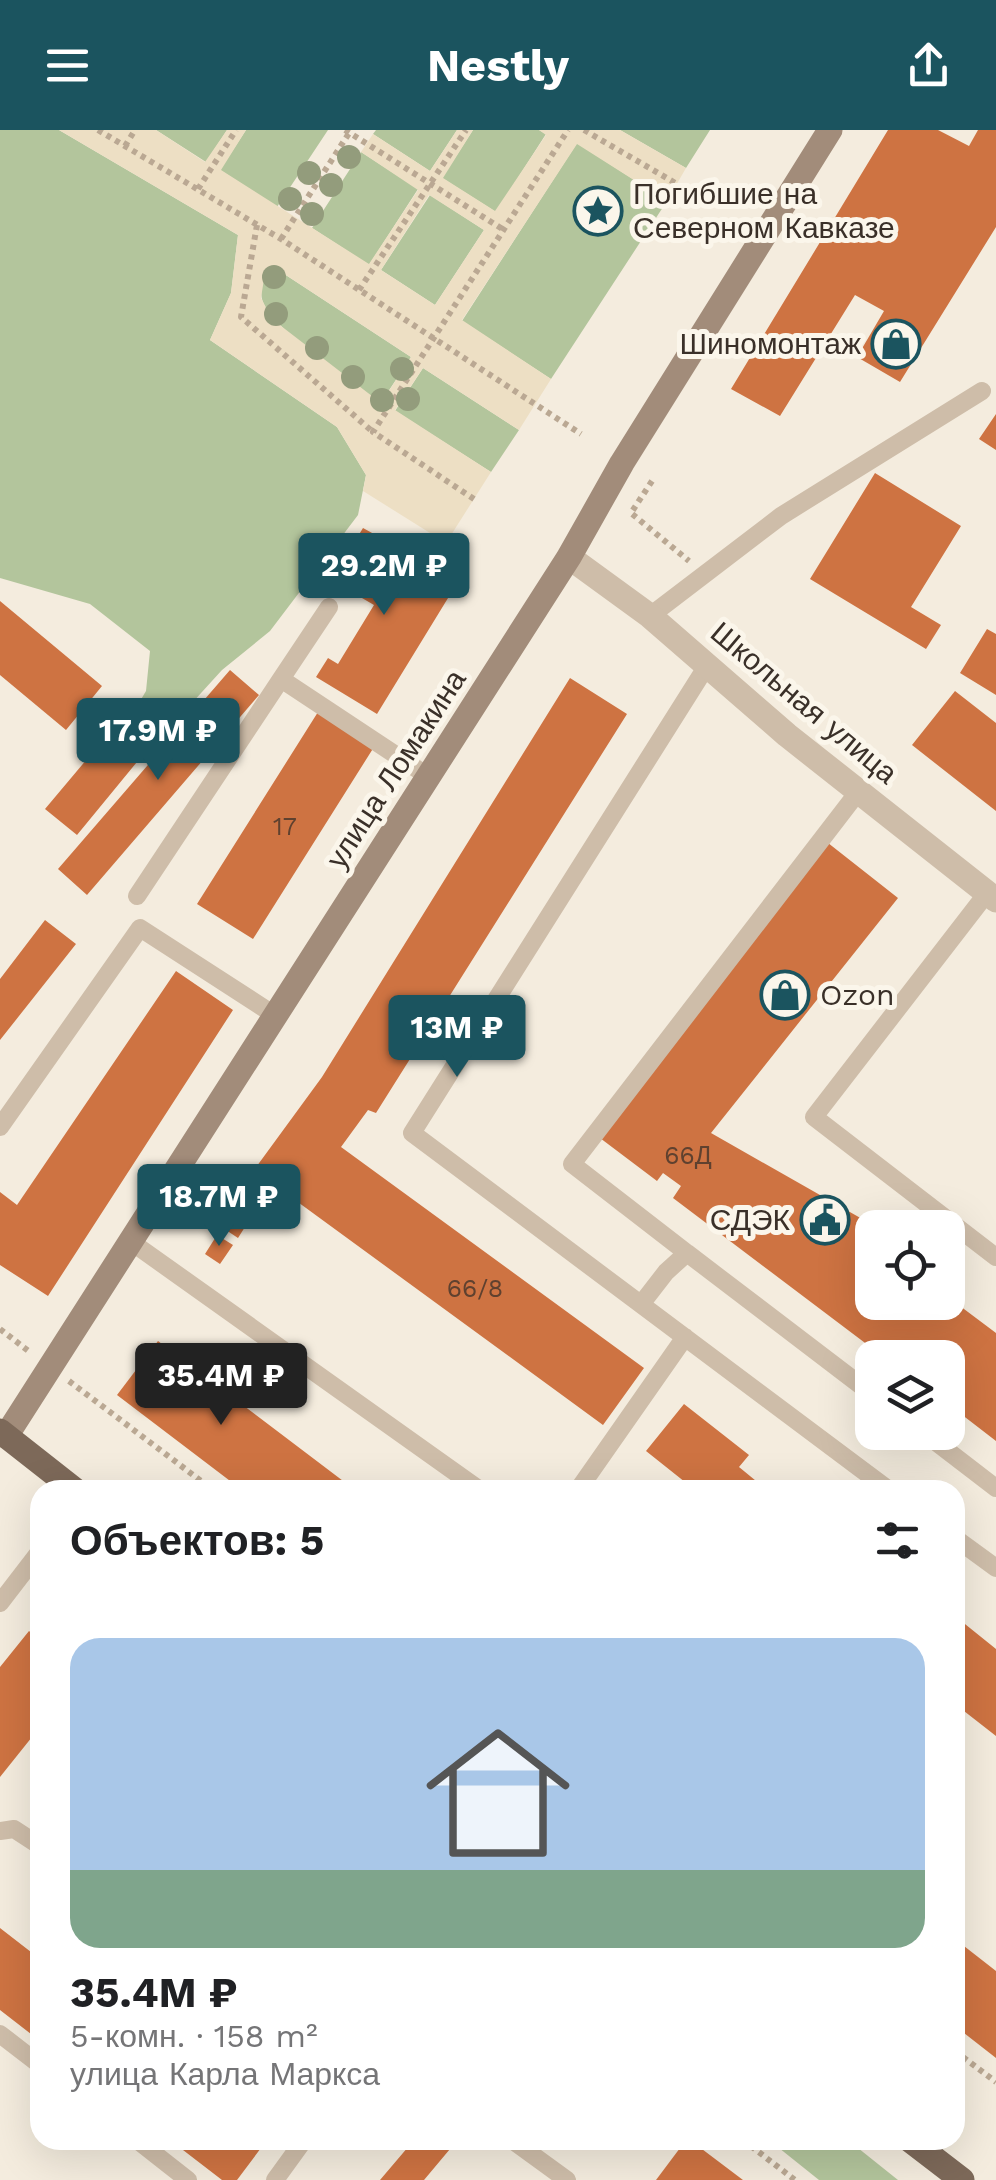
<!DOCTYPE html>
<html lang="ru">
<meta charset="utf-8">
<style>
:root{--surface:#fff;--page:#f2f2f2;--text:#202124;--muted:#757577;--line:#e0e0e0;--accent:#1b545f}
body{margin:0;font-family:"Work Sans",sans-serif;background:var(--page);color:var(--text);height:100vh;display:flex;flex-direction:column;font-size:38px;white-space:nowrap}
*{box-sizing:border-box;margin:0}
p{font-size:32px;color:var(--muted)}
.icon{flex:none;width:55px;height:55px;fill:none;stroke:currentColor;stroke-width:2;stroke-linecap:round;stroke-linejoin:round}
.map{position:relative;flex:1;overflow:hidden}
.panel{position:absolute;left:30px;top:1350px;width:935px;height:670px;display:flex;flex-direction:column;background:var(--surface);border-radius:30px;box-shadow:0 10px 40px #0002}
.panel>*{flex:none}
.buttons{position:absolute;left:855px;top:1080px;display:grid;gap:20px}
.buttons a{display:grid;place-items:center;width:110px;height:110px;border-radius:20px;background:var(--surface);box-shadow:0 10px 40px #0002;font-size:50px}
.price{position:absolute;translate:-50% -85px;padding:0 22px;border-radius:10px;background:var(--accent);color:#fff;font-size:32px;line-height:65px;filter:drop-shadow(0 2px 5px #0008)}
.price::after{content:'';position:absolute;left:50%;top:60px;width:30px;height:22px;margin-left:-15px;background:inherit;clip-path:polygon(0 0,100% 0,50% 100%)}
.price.on{background:#222;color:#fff}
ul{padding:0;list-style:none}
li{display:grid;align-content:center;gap:20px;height:530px;padding:0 40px}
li+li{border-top:2px solid var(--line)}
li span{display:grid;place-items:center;height:310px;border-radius:30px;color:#555}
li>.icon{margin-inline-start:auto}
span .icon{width:180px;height:180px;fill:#fffc;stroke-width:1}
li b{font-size:42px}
h2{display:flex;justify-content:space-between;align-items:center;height:120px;padding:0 40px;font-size:42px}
header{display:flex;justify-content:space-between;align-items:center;height:130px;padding:0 40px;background:var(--accent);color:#fff;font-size:45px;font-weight:700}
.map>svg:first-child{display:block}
.green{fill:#b3c59c}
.plaza{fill:#eddfc4;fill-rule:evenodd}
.building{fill:#ce7342}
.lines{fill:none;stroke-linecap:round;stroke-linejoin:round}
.path{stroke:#baa893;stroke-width:6;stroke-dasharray:5 5;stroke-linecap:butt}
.service{stroke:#cebda9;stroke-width:18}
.minor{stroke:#cebda9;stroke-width:25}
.secondary{stroke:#a28c7a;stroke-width:25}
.primary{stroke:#7d6959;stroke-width:25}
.tree{fill:#939c7c}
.labels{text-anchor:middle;stroke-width:10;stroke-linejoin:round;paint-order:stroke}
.number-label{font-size:25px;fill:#5f412f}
.poi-label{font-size:30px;fill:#3a3029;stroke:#fbf6eb;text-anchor:start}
.street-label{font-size:30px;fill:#3a3029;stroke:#fbf6eb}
</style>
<header><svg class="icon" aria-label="menu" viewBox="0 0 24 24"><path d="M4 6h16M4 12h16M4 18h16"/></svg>Nestly<svg class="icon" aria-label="share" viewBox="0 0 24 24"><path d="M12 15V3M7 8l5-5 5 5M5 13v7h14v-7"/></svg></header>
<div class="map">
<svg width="996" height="2050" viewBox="0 0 996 2050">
<rect width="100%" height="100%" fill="#f4ecde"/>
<path class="green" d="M0,0H59L238,105L231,163L210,210L337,297L366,345L358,385L270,501L222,540L161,607L133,583L146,561L150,521L90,474L0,448Z
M156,0H227L206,32Z
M246,0H328L277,77L220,40Z
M376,0H457L430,41L373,4Z
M473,0H539L546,4L496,82L442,48Z
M620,0H710L686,38Z
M577,13L667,71L551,249L462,191Z
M361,22L418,59L369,135L312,98Z
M430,65L484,100L435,175L381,140Z
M272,136L411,227L380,274C354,253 273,200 263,172C258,159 265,147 272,136Z
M423,238L519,300L491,342L395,281Z
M769,2010H848L898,2050H819Z"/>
<path class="plaza" d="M59,0H156L205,32L227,0H246L221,40L369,134L418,60L361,22L373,4L430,41L457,0H473L443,48L495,81L546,5L539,0H620L686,38L667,71L577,14L462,190L551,249L519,300L423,238L395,280L491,342L446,413L363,361L366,345L337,297L210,210L231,163L238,105ZM429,65L484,100L435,175L381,140ZM272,136L411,227L381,273L272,189L261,168L264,149Z"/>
<path class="building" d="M888,0H938L969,16L978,0H996V97L900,252L857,227L884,181L855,165L780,286L731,259Z
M996,284V320L979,309Z
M875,343L961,396L911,477L941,495L926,519L810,449Z
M363,398L434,437L432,440L456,455L377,584L316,547L328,528L338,534L374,475L331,450Z
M0,471L102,556L66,600L0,545Z
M987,499L996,504V565L960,543Z
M230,540L259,565L87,765L58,739Z
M570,548L627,584L376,983L368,980L341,1017L644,1238L603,1295L254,1040L322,947Z
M955,561L996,593V681L912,615Z
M318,582L374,617L253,809L197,774Z
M124,585L155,610L77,705L45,679Z
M823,709L898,768L711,1003L878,1098H872V1172H948V1167L996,1203V1311L948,1274V1228H885L673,1068L681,1056L663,1043L657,1051L600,1008Z
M45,790L76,814L0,910V849Z
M176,841L233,880L48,1166L0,1135V1062L17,1075Z
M235,1079L250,1089L238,1108L223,1098Z
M217,1105L233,1115L220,1134L205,1124Z
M158,1211L355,1360H242L117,1265Z
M684,1274L749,1325L739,1337L767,1360H695L646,1321Z
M955,1486L996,1519V1606L955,1574Z
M29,1501L40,1510V1597L0,1647V1537Z
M0,1798L40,1829V1911L0,1880Z
M955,1809L996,1841V1928L955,1896Z
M170,2010H267L237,2050H222Z
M414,2010H439L450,2019L424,2050H380Z
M686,2010H690L743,2050H656Z"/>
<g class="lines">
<path class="path" d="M98,0L281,109L581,304
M345,0L504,100
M584,0L677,54
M125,16L135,0
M198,59L236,0
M257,95L241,187L373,302
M281,109L351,0
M359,160L466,0
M652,351L631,383L689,431
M474,369L373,302L568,0
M0,1199L31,1223
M69,1251L213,1360
M955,1921L996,1952
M743,2010L795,2050"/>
<path class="service" d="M650,486L781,386L982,261
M708,534L412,1003L889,1360
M281,549L329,477
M987,763L814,987L996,1127
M137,766L281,549L429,647
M0,997L140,798L276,886
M130,1111L480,1360
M687,1123L872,1264
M642,1173L666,1142L687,1123L572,1034L858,662
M923,1302L996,1358
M578,1360L685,1207
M955,1408L996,1438
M0,1473L40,1421
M0,1701L14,1699L40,1716
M0,1904L40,1935
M137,2010L188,2050
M512,2010L567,2050
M275,2050L304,2010"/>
<path class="minor" d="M569,427L650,486L787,605L996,770"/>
<path class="secondary" d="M6,1306L569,427L622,333L830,0"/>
<path class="primary" d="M0,1301L75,1360
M910,2010L962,2050"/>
</g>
<g class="tree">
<circle cx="349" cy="27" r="12"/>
<circle cx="309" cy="43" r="12"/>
<circle cx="331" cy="55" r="12"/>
<circle cx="290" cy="69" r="12"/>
<circle cx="312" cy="84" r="12"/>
<circle cx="274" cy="147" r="12"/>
<circle cx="276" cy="184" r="12"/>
<circle cx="317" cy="218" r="12"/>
<circle cx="402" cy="239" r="12"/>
<circle cx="353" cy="247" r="12"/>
<circle cx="408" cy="269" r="12"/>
<circle cx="382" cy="270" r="12"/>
</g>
<defs>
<g id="sight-ring" transform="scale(2.5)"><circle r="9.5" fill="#fbf6eb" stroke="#1b545f" stroke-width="1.5"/><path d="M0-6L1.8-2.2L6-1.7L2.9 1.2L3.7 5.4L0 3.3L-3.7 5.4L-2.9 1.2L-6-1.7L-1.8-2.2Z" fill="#1b545f"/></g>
<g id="shop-ring" transform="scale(2.5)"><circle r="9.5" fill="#fbf6eb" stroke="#1b545f" stroke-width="1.5"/><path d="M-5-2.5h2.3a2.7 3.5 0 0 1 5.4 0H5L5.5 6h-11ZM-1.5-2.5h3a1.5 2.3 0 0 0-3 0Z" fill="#1b545f"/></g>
<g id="civic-ring" transform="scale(2.5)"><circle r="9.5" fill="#fbf6eb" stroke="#1b545f" stroke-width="1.5"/><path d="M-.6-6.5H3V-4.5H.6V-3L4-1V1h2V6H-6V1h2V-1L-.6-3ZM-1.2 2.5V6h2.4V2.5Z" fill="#1b545f"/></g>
</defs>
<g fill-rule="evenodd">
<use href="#sight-ring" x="598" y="81"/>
<use href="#shop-ring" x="896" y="214"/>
<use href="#shop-ring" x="785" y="865"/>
<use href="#civic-ring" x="825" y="1090"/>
</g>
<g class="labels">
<g class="number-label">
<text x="285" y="705">17</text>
<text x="688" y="1034">66Д</text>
<text x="475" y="1167">66/8</text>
</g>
<g class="poi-label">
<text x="633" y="74">Погибшие на<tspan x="633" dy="34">Северном Кавказе</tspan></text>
<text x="861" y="224" text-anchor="end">Шиномонтаж</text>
<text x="820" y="875">Ozon</text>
<text x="790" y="1100" text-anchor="end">СДЭК</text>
</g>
<g class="street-label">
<text transform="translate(804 573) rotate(40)" y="10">Школьная улица</text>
<text transform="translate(396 639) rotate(-57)" y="10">улица Ломакина</text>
</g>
</g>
</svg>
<div class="buttons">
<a><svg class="icon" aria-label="locate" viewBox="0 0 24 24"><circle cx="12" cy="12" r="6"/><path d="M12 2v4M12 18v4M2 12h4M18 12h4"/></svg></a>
<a><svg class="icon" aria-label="layers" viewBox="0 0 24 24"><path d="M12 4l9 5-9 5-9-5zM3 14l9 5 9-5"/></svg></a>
</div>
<b class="price" style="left:384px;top:488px">29.2M ₽</b>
<b class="price" style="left:158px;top:653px">17.9M ₽</b>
<b class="price" style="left:457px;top:950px">13M ₽</b>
<b class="price" style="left:219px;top:1119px">18.7M ₽</b>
<b class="price on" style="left:221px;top:1298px">35.4M ₽</b>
<section class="panel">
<h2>Объектов: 5<svg class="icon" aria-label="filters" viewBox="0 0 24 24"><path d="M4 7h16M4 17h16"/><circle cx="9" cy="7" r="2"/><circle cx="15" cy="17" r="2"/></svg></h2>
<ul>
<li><span style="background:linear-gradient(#a9c7e8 75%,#7fa58c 0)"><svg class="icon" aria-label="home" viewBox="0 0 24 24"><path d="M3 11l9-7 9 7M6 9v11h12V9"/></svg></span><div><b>35.4M ₽</b><p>5-комн. · 158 m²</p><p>улица Карла Маркса</p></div></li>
</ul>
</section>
</div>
